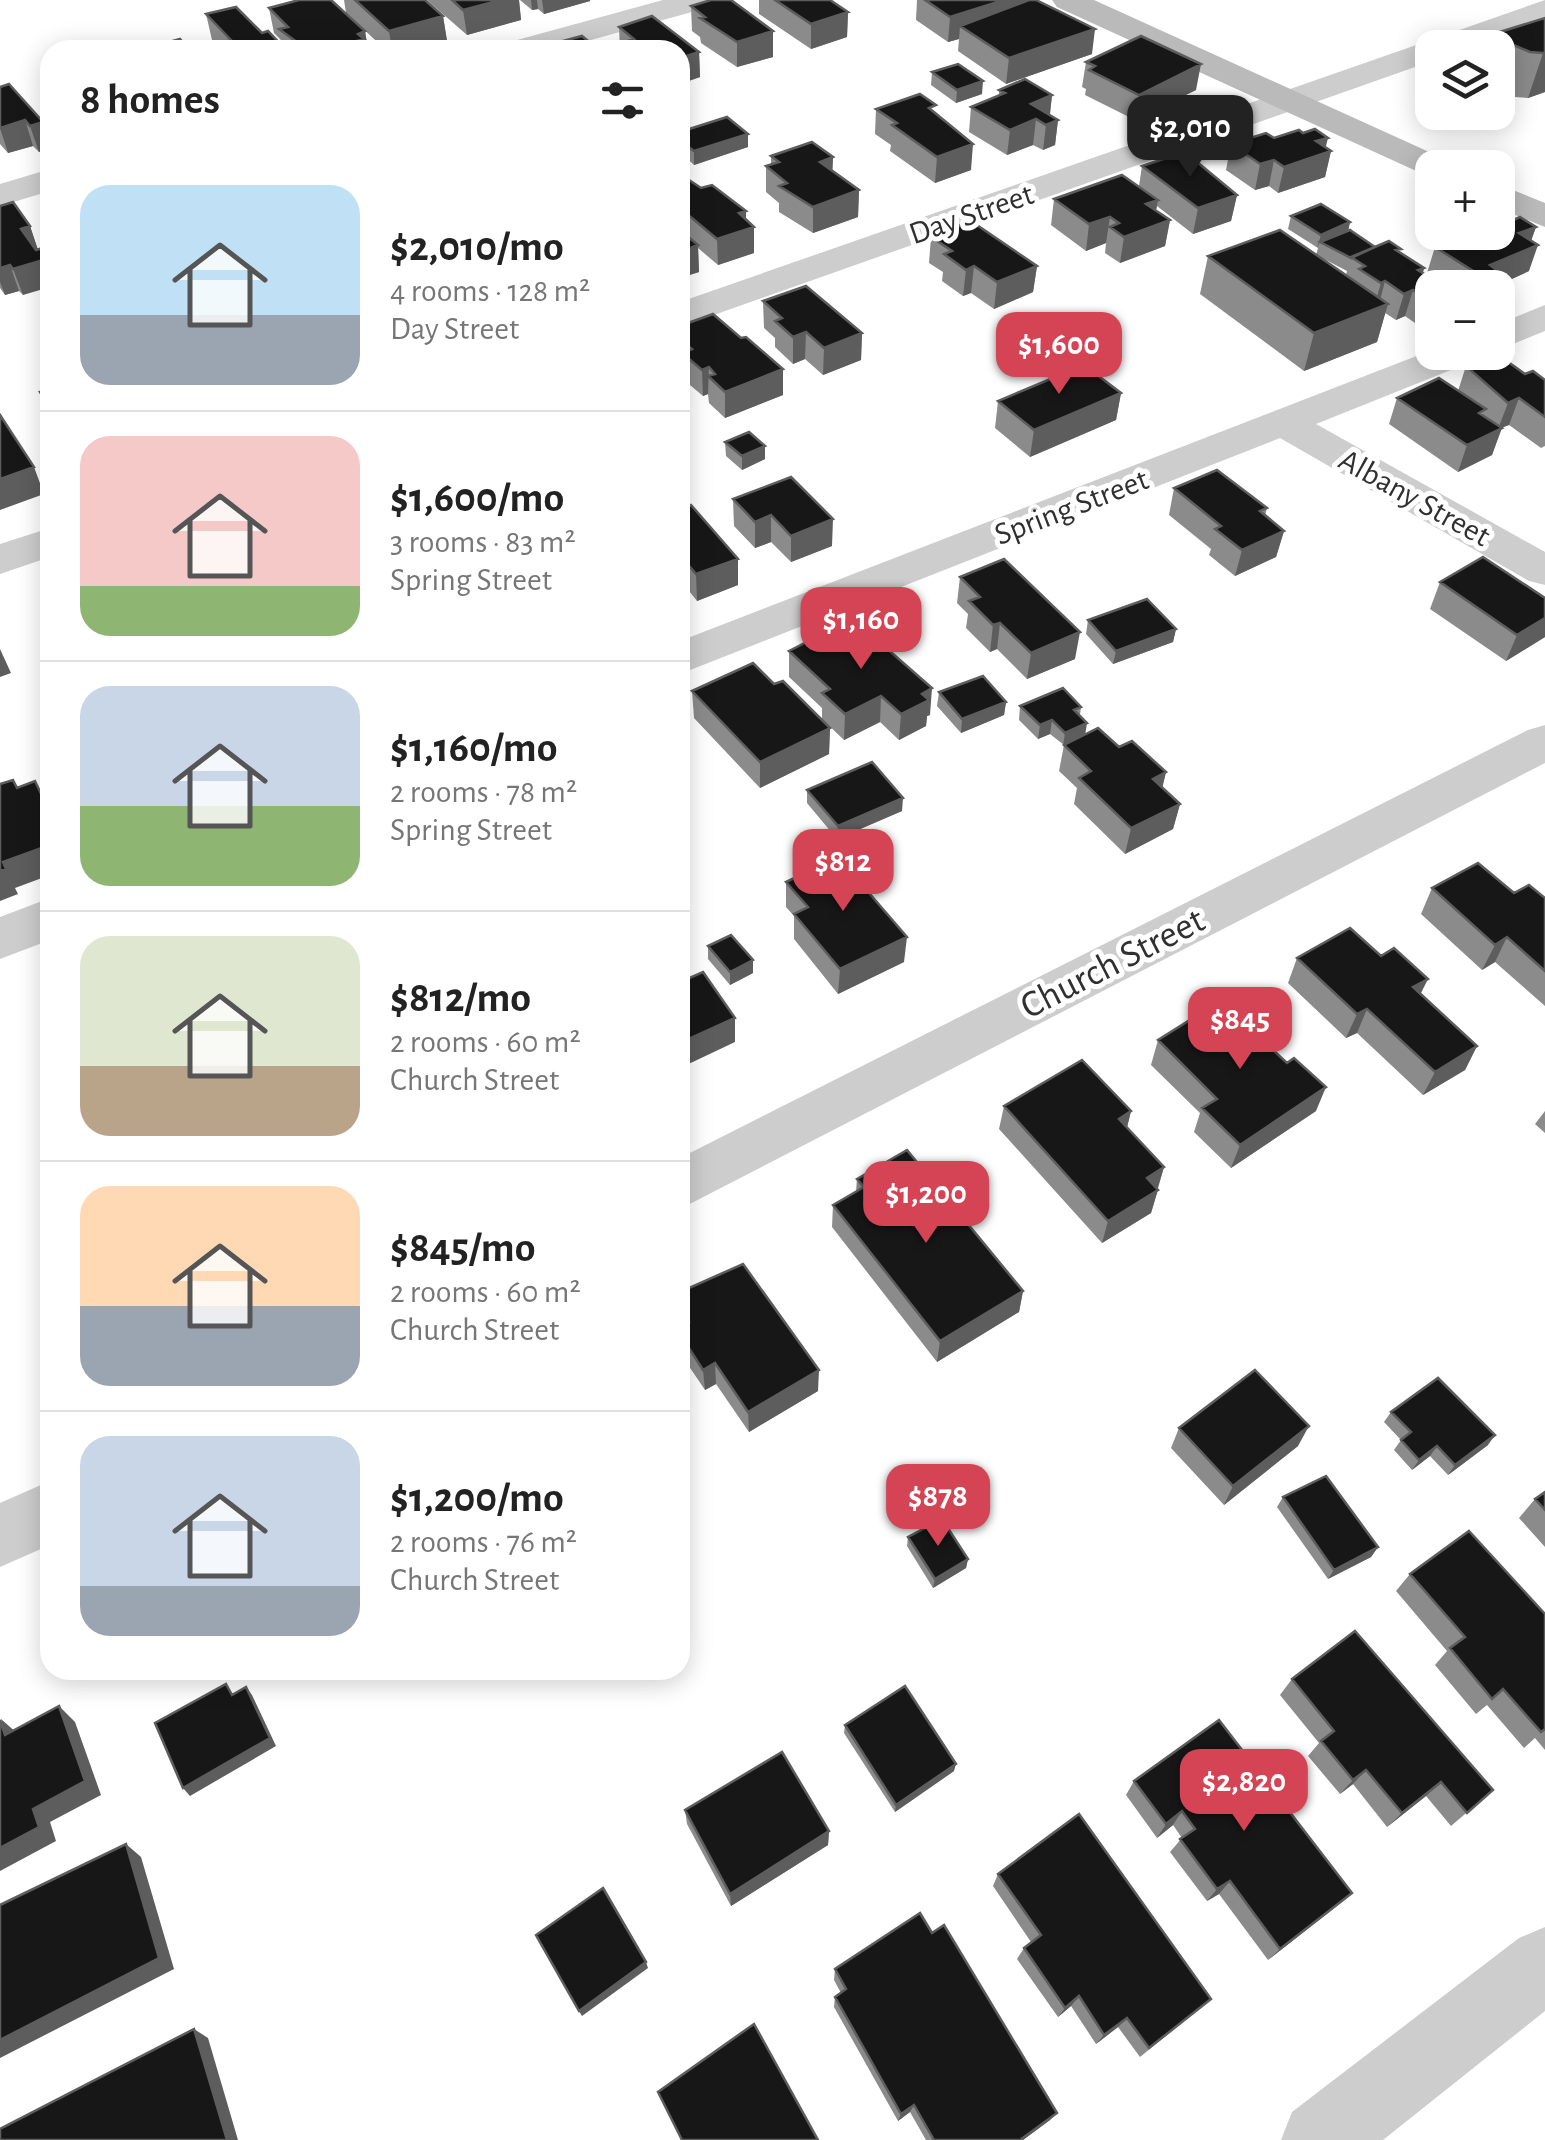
<!DOCTYPE html>
<meta charset="utf-8">
<style>
:root{--surface:#fff;--page:#f6f6f6;--text:#222;--muted:#767676;--line:#e0e0e0;--accent:#d54454}
body{margin:0;font-family:"Alegreya Sans",sans-serif;background:var(--page);color:var(--text);height:100vh;display:flex;flex-direction:column;font-size:38px;white-space:nowrap}
*{box-sizing:border-box;margin:0}
p{font-size:32px;color:var(--muted)}
.icon{flex:none;width:55px;height:55px;fill:none;stroke:currentColor;stroke-width:2;stroke-linecap:round;stroke-linejoin:round}
.map{position:relative;flex:1;overflow:hidden}
.panel{position:absolute;left:40px;top:40px;width:650px;height:1640px;display:flex;flex-direction:column;background:var(--surface);border-radius:30px;box-shadow:0 5px 25px #0003}
.panel>*{flex:none}
.controls{position:absolute;left:1415px;top:30px;display:grid;gap:20px}
.controls a{display:grid;place-items:center;width:100px;height:100px;border-radius:20px;background:var(--surface);box-shadow:0 5px 25px #0003;font-size:50px}
.price{position:absolute;translate:-50% -85px;padding:0 22px;border-radius:20px;background:var(--accent);color:#fff;font-size:32px;line-height:65px;filter:drop-shadow(0 2px 5px #0008)}
.price::after{content:'';position:absolute;left:50%;top:60px;width:30px;height:22px;margin-left:-15px;background:inherit;clip-path:polygon(0 0,100% 0,50% 100%)}
.price.current{background:#222;color:#fff}
ul{padding:0;list-style:none}
li{display:flex;align-items:center;gap:30px;height:250px;padding:0 40px}
li+li{border-top:2px solid var(--line)}
li span{display:grid;place-items:center;flex:none;width:280px;height:200px;border-radius:30px;color:#555}
li>.icon{margin-inline-start:auto}
span .icon{width:120px;height:120px;fill:#fffc;stroke-width:1}
li b{font-size:42px}
h2{display:flex;justify-content:space-between;align-items:center;height:120px;padding:0 40px;font-size:42px}
.map>svg:first-child{display:block}
.lines{fill:none;stroke-linecap:round;stroke-linejoin:round}
.street{fill:#cdcdcd;fill-rule:evenodd}
.secondary{fill:#bababa;fill-rule:evenodd}
.wall{fill:#8b8b8b;fill-rule:evenodd}
.shaded-wall{fill:#5d5d5d}
.building{fill:#171717;stroke:#5d5d5d;stroke-width:2.5}
.labels{text-anchor:middle;stroke-width:10;stroke-linejoin:round;paint-order:stroke}
.far-street-label{font-size:32px;fill:#303030;stroke:#fff}
.street-label{font-size:38px;fill:#303030;stroke:#fff}
</style>
<div class="map">
<svg width="1545" height="2140" viewBox="0 0 1545 2140">
<rect width="100%" height="100%" fill="#fff"/>
<g class="lines">
<path class="street" d="M663,0H715L710,7L555,50H502L506,43Z
M1545,0V21L1470,48H1432V61L680,327V302Z
M50,169V191L0,206V184Z
M1545,305V331L1498,350V324Z
M1432,350L1481,352L1476,360L1316,424L1545,552V585L1529,581L1280,438L680,674V641Z
M50,528V557L0,574V544Z
M1545,725V763L680,1209V1158L1528,730Z
M50,898V940L0,959V917Z
M50,1481V1545L0,1567V1503Z
M1545,1927V2011L1383,2140H1281L1292,2112L1519,1938Z"/>
<path class="secondary" d="M1052,0H1094L1449,161L1454,168H1432V177L1425,175L1057,7Z
M1498,184L1545,203V227L1498,208Z"/>
</g>
<path class="wall" d="M344,0H425L443,16L447,41L417,50H386L346,13Z
M427,0H519L521,20L467,35Z
M520,0H590V1L544,14L538,9L532,10Z
M759,0H830L848,12L847,37L811,49L759,14Z
M917,0H1036L1092,54L1006,84L958,51L959,39L948,42L916,20Z
M691,6L773,57L737,67L701,43L700,37L692,31Z
M269,8L365,31L368,50H214L213,45L217,44L212,40L206,14L262,33L283,47L282,41L274,33Z
M652,16L699,52L700,77L680,84V50H620L619,27Z
M1545,18V92L1528,98L1515,97L1498,90V48H1486L1490,35Z
M1086,62L1196,90L1135,120L1085,95L1086,89L1082,87Z
M932,72L982,94L956,103L931,85Z
M0,87L43,122L50,142V148L39,152L33,146L8,153L0,144Z
M999,90L1052,95L1050,115L1058,120L1055,145L1043,150L1033,145L1007,155L969,132L971,107L999,95Z
M876,109L971,170L935,183L890,151L891,145L875,134Z
M680,132L748,134V147L694,165L680,152Z
M1274,138L1325,147L1331,151L1325,177L1278,193L1269,186L1255,190L1226,170L1231,144Z
M771,156L833,157L832,171L859,190L858,217L813,233L779,212V203L766,192V166L771,165Z
M1142,166L1237,195L1231,221L1193,234L1157,206L1156,210L1170,220L1165,246L1120,263L1105,253L1106,243L1086,251L1051,225L1054,199L1139,186Z
M680,180L701,188L746,211V220L754,227V253L718,265L698,248L699,272L680,278Z
M0,206L30,226L38,250L23,295L19,291L5,295L0,288Z
M1291,216L1350,222L1348,231L1375,247L1400,252L1424,268L1423,273L1445,287L1415,323L1405,316L1396,320L1385,313L1377,342L1304,371L1200,294L1208,256L1316,255L1318,248L1288,229ZM1322,258L1347,271L1346,275Z
M1507,223L1536,227L1531,241L1529,271L1492,288H1449L1427,273L1435,247Z
M931,237L1037,266L1033,292L994,309L971,293L963,296L942,281L943,272L929,263Z
M763,301L862,333L861,360L823,375L805,359L793,364L775,347V338L764,328Z
M680,326L783,395L725,418L709,403L708,394L703,396L684,380L683,367L680,364Z
M1466,366L1525,374L1545,380V446L1541,448L1509,425L1501,428L1492,455L1458,472L1389,424L1397,398L1458,391Z
M50,389V426L46,415L48,414L40,392Z
M1121,393L1116,420L1030,457L995,428L998,401Z
M725,442L765,446V459L742,470L726,456Z
M791,477L832,546L791,562L771,542L755,548L734,526L733,499Z
M1174,488L1267,508L1265,516L1284,531L1276,557L1235,576L1209,555L1211,549L1169,515Z
M680,509L738,559V585L697,601L682,582H680Z
M960,577L1075,659L1027,679L997,649L990,652L966,628L968,614L957,603Z
M1440,582L1545,598V637L1506,661L1430,609Z
M1088,620L1176,629L1173,642L1113,664L1086,634Z
M789,651L930,715L927,716L926,726L899,740L880,722L844,740L822,719V708L789,677Z
M774,684L830,728L829,754L760,788L694,718L692,691Z
M939,692L1006,702L1004,715L961,733L937,706Z
M1020,706L1081,707L1080,715L1085,735L1119,747L1166,772L1162,787L1180,804L1173,829L1125,854L1074,804L1077,788L1059,771L1064,745L1050,734L1038,739L1019,720Z
M807,790L902,811L837,839L807,803Z
M786,882L904,962L838,994L794,939V916L786,907Z
M1432,888L1514,893L1545,898V1006L1495,962L1482,970L1421,914Z
M708,946L753,960V973L730,985L708,959Z
M1297,958L1421,993L1477,1046L1465,1070L1423,1095L1357,1033L1346,1038L1288,983Z
M1158,1040L1287,1063L1316,1111L1231,1168L1194,1132L1200,1113L1151,1065Z
M1004,1106L1131,1111L1127,1128L1164,1167L1151,1213L1102,1243L999,1129Z
M1545,1111V1133L1535,1124Z
M857,1179L1023,1291L1019,1312L937,1362L832,1227L833,1205L856,1192Z
M680,1292L818,1391L749,1432L716,1384L705,1390L680,1353Z
M1391,1412L1488,1445L1448,1475L1430,1456L1412,1470L1394,1450L1401,1440L1384,1422Z
M1179,1428L1298,1446L1224,1505L1171,1448Z
M1545,1492V1547L1519,1518L1535,1499Z
M1283,1497L1378,1547L1371,1557L1328,1579L1277,1507Z
M908,1537L968,1559L966,1568L933,1588L907,1546Z
M1410,1574L1545,1614V1750L1535,1738L1524,1748L1487,1705L1476,1714L1435,1665L1447,1651L1396,1591Z
M1292,1679L1493,1790L1451,1826L1426,1796L1387,1827L1353,1784L1340,1794L1308,1756L1319,1743L1280,1695Z
M845,1725L954,1771L895,1812L844,1733Z
M1134,1781L1352,1893L1268,1960L1219,1894L1207,1901L1170,1852L1182,1838L1173,1825L1157,1838L1126,1795Z
M685,1810L829,1831L828,1845L731,1906L687,1824Z
M998,1874L1211,1999L1140,2057L1118,2027L1096,2044L1071,2006L1058,2017L1017,1959L1024,1948L1031,1942L993,1886Z
M835,1969L1050,2120L1023,2140H926L910,2112L898,2121L834,2007L835,1997L841,1993L834,1980Z"/>
<path class="shaded-wall" d="M501,0H519L521,20L467,35L463,10Z
M531,0H537L538,9L532,10Z
M542,0H590V1L544,14Z
M1004,0H1029L960,26L959,39L948,42L950,17Z
M848,12L847,37L811,49V24Z
M443,16L447,41L417,50H392L389,31Z
M1095,29L1092,54L1006,84L1009,58Z
M365,31L368,50H325L358,34Z
M773,31V57L737,67V42Z
M699,52L700,77L680,84V58Z
M1545,52V92L1528,98L1543,53Z
M1201,64L1196,90L1135,120L1139,95Z
M983,81L982,94L956,103L957,90Z
M1052,95L1049,121L1036,119L1033,145L1007,155L1010,130L1031,104Z
M25,120L33,146L8,153L0,128Z
M1058,120L1055,145L1043,150L1046,125Z
M43,122L50,142V148L39,152L30,126Z
M748,134V147L694,165V151Z
M1328,138L1324,154L1331,151L1325,177L1278,193L1284,167L1316,141Z
M973,144L971,170L935,183L937,157Z
M833,157L832,183L820,162Z
M1274,160L1269,186L1255,190L1260,164Z
M859,190L858,217L813,233V207Z
M1237,195L1231,221L1193,234L1198,208Z
M1158,200L1153,226L1146,204Z
M746,211V230L754,227V253L718,265L717,239L739,213Z
M1110,217L1106,243L1086,251L1089,224Z
M1170,220L1165,246L1120,263L1124,237Z
M1350,222L1347,236L1320,242L1317,248L1321,235Z
M30,226L39,253L30,255L21,229Z
M683,226L684,250L698,245L699,272L680,278V227Z
M1536,227L1528,249L1538,245L1529,271L1492,288H1479L1483,277L1490,265L1519,233Z
M50,258V287L23,295L13,269Z
M10,265L19,291L5,295L0,282V268Z
M974,266L971,293L963,296L966,270Z
M1037,266L1033,292L994,309L997,282Z
M1424,268L1417,292L1413,290L1405,316L1396,320L1404,294L1418,270Z
M1385,281L1378,308L1388,304L1377,342L1304,371L1314,333L1373,310L1381,283Z
M1432,292V315L1415,323L1423,296Z
M806,332L805,359L793,364V337Z
M862,333L861,360L823,375L824,348Z
M709,367L708,394L703,396L702,370Z
M783,369V395L725,418V392Z
M1121,393L1116,420L1030,457L1034,430Z
M1519,398L1509,425L1498,429L1508,403Z
M1502,428L1492,455L1458,472L1467,445Z
M765,446V459L742,470V456Z
M34,467L44,494L0,510V479Z
M771,515V542L755,548V522Z
M833,519L832,546L791,562V536Z
M1284,531L1276,557L1235,576L1242,550Z
M680,555L682,582H680Z
M738,559V585L697,601L696,574Z
M1545,618V637L1506,661L1517,635Z
M1000,623L997,649L990,652L993,625Z
M1176,629L1173,642L1113,664L1116,651Z
M1080,632L1075,659L1027,679L1031,653Z
M0,649L11,673L0,677Z
M932,688L930,715L927,716L926,726L899,740L901,714L922,694Z
M881,696L880,722L844,740L845,714Z
M1006,702L1004,715L961,733L962,719Z
M1052,720L1050,734L1038,739L1040,725Z
M1087,723L1085,736L1063,746L1065,733Z
M830,728L829,754L760,788V762Z
M683,756L684,782L680,784V757Z
M1166,772L1160,798L1153,779Z
M903,798L902,811L837,839L838,826Z
M1180,804L1173,829L1125,854L1131,828Z
M50,845V875L15,888L18,894L0,901V871L3,862Z
M907,937L904,962L838,994L840,969Z
M1507,937L1495,962L1482,970L1495,945Z
M753,960V973L730,985V972Z
M1428,979L1416,1003L1413,987Z
M1367,1009L1357,1033L1346,1038L1357,1014Z
M735,1018V1042L680,1068V1043Z
M1477,1046L1465,1070L1423,1095L1435,1072Z
M1326,1087L1316,1111L1231,1168L1240,1145Z
M1131,1111L1125,1135L1119,1119Z
M1164,1167L1157,1190L1147,1178Z
M1158,1190L1151,1213L1102,1243L1108,1221Z
M1023,1291L1019,1312L937,1362L940,1341Z
M715,1363L716,1384L705,1390L703,1370Z
M819,1370L818,1391L749,1432L748,1412Z
M1309,1426L1298,1446L1224,1505L1233,1486Z
M1495,1435L1488,1445L1448,1475L1455,1465Z
M1437,1446L1430,1456L1412,1470L1419,1460Z
M1378,1547L1371,1557L1328,1579L1334,1570Z
M968,1559L966,1568L933,1588L935,1579Z
M246,1687L252,1695L276,1746L190,1796L183,1788Z
M59,1706L75,1722L101,1795L50,1822L56,1841L0,1871V1848Z
M1,1719L18,1734L5,1735Z
M956,1764L954,1771L895,1812L896,1805Z
M1366,1770L1353,1784L1340,1794L1353,1780Z
M1441,1782L1426,1796L1387,1827L1402,1813Z
M1182,1811L1173,1825L1157,1838L1166,1824Z
M829,1831L828,1845L731,1906L730,1894Z
M126,1844L141,1857L174,1969L0,2058V2040Z
M1230,1881L1219,1894L1207,1901L1217,1889Z
M1352,1893L1338,1905L1268,1960L1280,1949Z
M646,1962L648,1968L582,2016L579,2011Z
M1079,1996L1071,2006L1058,2017L1065,2008Z
M1127,2018L1118,2027L1096,2044L1104,2035Z
M194,2029L208,2038L238,2140H227Z
M914,2105L910,2112L898,2121L901,2114Z
M1057,2113L1050,2120L1023,2140H1020Z"/>
<path class="building" d="M299,0H331L365,31L358,34L364,39L325,50H316L312,46L305,48L279,29L288,27L269,8Z
M355,0H425L443,16L389,31Z
M452,0H501L463,10Z
M711,0H731L773,31L737,42L700,18L705,17L691,6Z
M775,0H830L848,12L811,24Z
M925,0H1004L950,17Z
M1029,0H1036L1095,29L1009,58L960,26Z
M236,7L262,33L268,31L286,50H217L213,45L231,40L206,14Z
M652,16L699,52L680,58V50H646L641,46L634,48L625,42L634,39L619,27Z
M1545,18V52L1543,53L1530,52L1490,35Z
M582,36L599,50H549L545,46Z
M1141,36L1201,64L1139,95L1089,70L1095,66L1086,62Z
M180,39L189,49L195,47L198,50H141Z
M958,64L983,81L957,90L932,72Z
M1025,79L1052,95L1031,104L1058,120L1046,125L1036,119L1010,130L971,107L1005,93L999,90Z
M9,84L43,122L30,126L25,120L0,128V87Z
M920,94L936,105L929,108L973,144L937,157L892,125L897,123L876,109Z
M727,117L748,134L694,151L680,140V132Z
M1315,129L1328,138L1316,141L1331,151L1284,167L1274,160L1260,164L1231,144L1266,133L1274,138L1299,130L1303,133Z
M812,142L833,157L820,162L859,190L813,207L779,186L787,183L766,166L779,162L771,156Z
M1185,152L1237,195L1198,208L1142,166Z
M1122,175L1158,200L1146,204L1170,220L1124,237L1110,227L1119,223L1110,217L1089,224L1054,199Z
M686,178L701,188L712,185L746,211L739,213L754,227L717,239L680,208V180Z
M13,202L30,226L21,229L36,250L50,246V258L13,269L10,265L0,268V206Z
M1321,204L1350,222L1321,235L1291,216Z
M1520,217L1536,227L1519,233L1538,245L1490,265L1498,271L1483,277L1435,247L1470,232H1498V221L1502,220L1507,223Z
M971,221L1037,266L997,282L974,266L966,270L944,254L952,251L931,237Z
M680,230L698,245L680,252Z
M1280,230L1388,304L1314,333L1208,256Z
M1350,230L1375,247L1351,258L1320,242Z
M1389,241L1401,249L1396,250L1424,268L1418,270L1445,287L1432,288V292L1423,296L1413,290L1404,294L1385,281L1381,283L1359,269L1365,266L1351,257Z
M806,286L862,333L824,348L806,332L793,337L775,321L782,318L763,301Z
M713,314L741,338L746,337L783,369L725,392L708,376L715,374L709,367L702,370L682,353L692,349L680,339V326Z
M1497,354L1525,374L1533,371L1545,380V417L1519,398L1508,403L1466,366Z
M1084,365L1121,393L1034,430L998,401Z
M1439,378L1486,409L1479,413L1502,428L1467,445L1397,398Z
M50,389V407L40,392Z
M0,415L34,467L0,479Z
M749,432L765,446L742,456L725,442Z
M1217,470L1267,508L1260,511L1284,531L1242,550L1215,529L1221,526L1174,488Z
M791,477L833,519L791,536L771,515L755,522L733,499Z
M691,505L738,559L696,574L680,555V509Z
M1483,557L1545,598V618L1517,635L1440,582Z
M1004,559L1080,632L1031,653L1000,623L993,625L969,601L980,597L960,577Z
M1147,599L1176,629L1116,651L1088,620Z
M834,628L849,642L868,632L932,688L922,694L929,700L901,714L881,696L845,714L822,693L830,689L789,651Z
M753,663L774,684L783,681L830,728L760,762L692,691Z
M983,676L1006,702L962,719L939,692Z
M1063,688L1081,707L1074,710L1087,723L1065,733L1052,720L1040,725L1020,706Z
M1098,728L1119,747L1132,741L1166,772L1153,779L1180,804L1131,828L1079,778L1091,771L1064,745Z
M872,762L903,798L838,826L807,790Z
M13,780L17,788L35,781L50,813V845L3,862L6,869L0,871V784Z
M838,857L907,937L840,969L794,914L808,907L786,882Z
M1478,863L1514,893L1529,885L1545,898V971L1507,937L1495,945L1432,888Z
M1350,928L1381,956L1394,948L1428,979L1413,987L1477,1046L1435,1072L1367,1009L1357,1014L1297,958Z
M731,935L753,960L730,972L708,946Z
M703,972L735,1018L680,1043V982Z
M1220,1001L1287,1063L1294,1058L1326,1087L1240,1145L1202,1108L1217,1099L1158,1040Z
M1082,1060L1131,1111L1119,1119L1164,1167L1147,1178L1158,1190L1108,1221L1004,1106Z
M907,1150L1023,1291L940,1341L833,1205L864,1187L857,1179Z
M743,1264L819,1370L748,1412L715,1363L703,1370L680,1334V1327L689,1322L680,1310V1292Z
M1255,1370L1309,1426L1233,1486L1179,1428Z
M1438,1378L1495,1435L1455,1465L1437,1446L1419,1460L1401,1440L1411,1432L1391,1412Z
M1326,1476L1378,1547L1334,1570L1283,1497Z
M1545,1492V1510L1535,1499Z
M942,1519L968,1559L935,1579L908,1537Z
M1469,1531L1545,1614V1729L1541,1732L1503,1689L1492,1699L1450,1648L1465,1637L1410,1574Z
M1355,1631L1493,1790L1467,1813L1441,1782L1402,1813L1366,1770L1353,1780L1321,1741L1334,1731L1292,1679Z
M226,1684L232,1695L246,1687L270,1738L183,1788L155,1723Z
M905,1686L956,1764L896,1805L845,1725Z
M59,1706L85,1781L33,1809L39,1827L0,1848V1720L5,1735Z
M1219,1720L1352,1893L1280,1949L1230,1881L1217,1889L1180,1839L1195,1829L1182,1811L1166,1824L1134,1781Z
M782,1752L829,1831L730,1894L685,1810Z
M1079,1814L1211,1999L1149,2048L1127,2018L1104,2035L1079,1996L1065,2008L1024,1948L1041,1935L998,1874Z
M126,1844L159,1958L0,2040V1905Z
M603,1888L646,1962L579,2011L536,1935Z
M920,1913L932,1933L944,1925L1057,2113L1020,2140H934L914,2105L901,2114L835,1997L846,1989L835,1969Z
M754,2024L818,2140H682L658,2092Z
M194,2029L227,2140H0V2129Z"/>
<g class="labels">
<g class="far-street-label">
<text transform="translate(971 213) rotate(-19)" y="11">Day Street</text>
<text transform="translate(1415 497) rotate(29)" y="11">Albany Street</text>
<text transform="translate(1071 506) rotate(-21)" y="11">Spring Street</text>
</g>
<g class="street-label">
<text transform="translate(1112 962) rotate(-27)" y="13">Church Street</text>
</g>
</g>
</svg>
<div class="controls">
<a><svg class="icon" aria-label="layers" viewBox="0 0 24 24"><path d="M12 4l9 5-9 5-9-5zM3 14l9 5 9-5"/></svg></a>
<a>+</a>
<a>−</a>
</div>
<b class="price current" style="left:1190px;top:180px">$2,010</b>
<b class="price" style="left:1059px;top:397px">$1,600</b>
<b class="price" style="left:861px;top:672px">$1,160</b>
<b class="price" style="left:843px;top:914px">$812</b>
<b class="price" style="left:1240px;top:1072px">$845</b>
<b class="price" style="left:926px;top:1246px">$1,200</b>
<b class="price" style="left:938px;top:1549px">$878</b>
<b class="price" style="left:1244px;top:1834px">$2,820</b>
<section class="panel">
<h2>8 homes<svg class="icon" aria-label="filters" viewBox="0 0 24 24"><path d="M4 7h16M4 17h16"/><circle cx="9" cy="7" r="2"/><circle cx="15" cy="17" r="2"/></svg></h2>
<ul>
<li><span style="background:linear-gradient(#bfe0f5 65%,#9aa5b1 0)"><svg class="icon" aria-label="home" viewBox="0 0 24 24"><path d="M3 11l9-7 9 7M6 9v11h12V9"/></svg></span><div><b>$2,010/mo</b><p>4 rooms · 128 m²</p><p>Day Street</p></div></li>
<li><span style="background:linear-gradient(#f6c9c9 75%,#8fb573 0)"><svg class="icon" aria-label="home" viewBox="0 0 24 24"><path d="M3 11l9-7 9 7M6 9v11h12V9"/></svg></span><div><b>$1,600/mo</b><p>3 rooms · 83 m²</p><p>Spring Street</p></div></li>
<li><span style="background:linear-gradient(#c9d6e8 60%,#8fb573 0)"><svg class="icon" aria-label="home" viewBox="0 0 24 24"><path d="M3 11l9-7 9 7M6 9v11h12V9"/></svg></span><div><b>$1,160/mo</b><p>2 rooms · 78 m²</p><p>Spring Street</p></div></li>
<li><span style="background:linear-gradient(#dfe7d0 65%,#b9a48a 0)"><svg class="icon" aria-label="home" viewBox="0 0 24 24"><path d="M3 11l9-7 9 7M6 9v11h12V9"/></svg></span><div><b>$812/mo</b><p>2 rooms · 60 m²</p><p>Church Street</p></div></li>
<li><span style="background:linear-gradient(#ffd9b3 60%,#9aa5b1 0)"><svg class="icon" aria-label="home" viewBox="0 0 24 24"><path d="M3 11l9-7 9 7M6 9v11h12V9"/></svg></span><div><b>$845/mo</b><p>2 rooms · 60 m²</p><p>Church Street</p></div></li>
<li><span style="background:linear-gradient(#c9d6e8 75%,#9aa5b1 0)"><svg class="icon" aria-label="home" viewBox="0 0 24 24"><path d="M3 11l9-7 9 7M6 9v11h12V9"/></svg></span><div><b>$1,200/mo</b><p>2 rooms · 76 m²</p><p>Church Street</p></div></li>
</ul>
</section>
</div>
